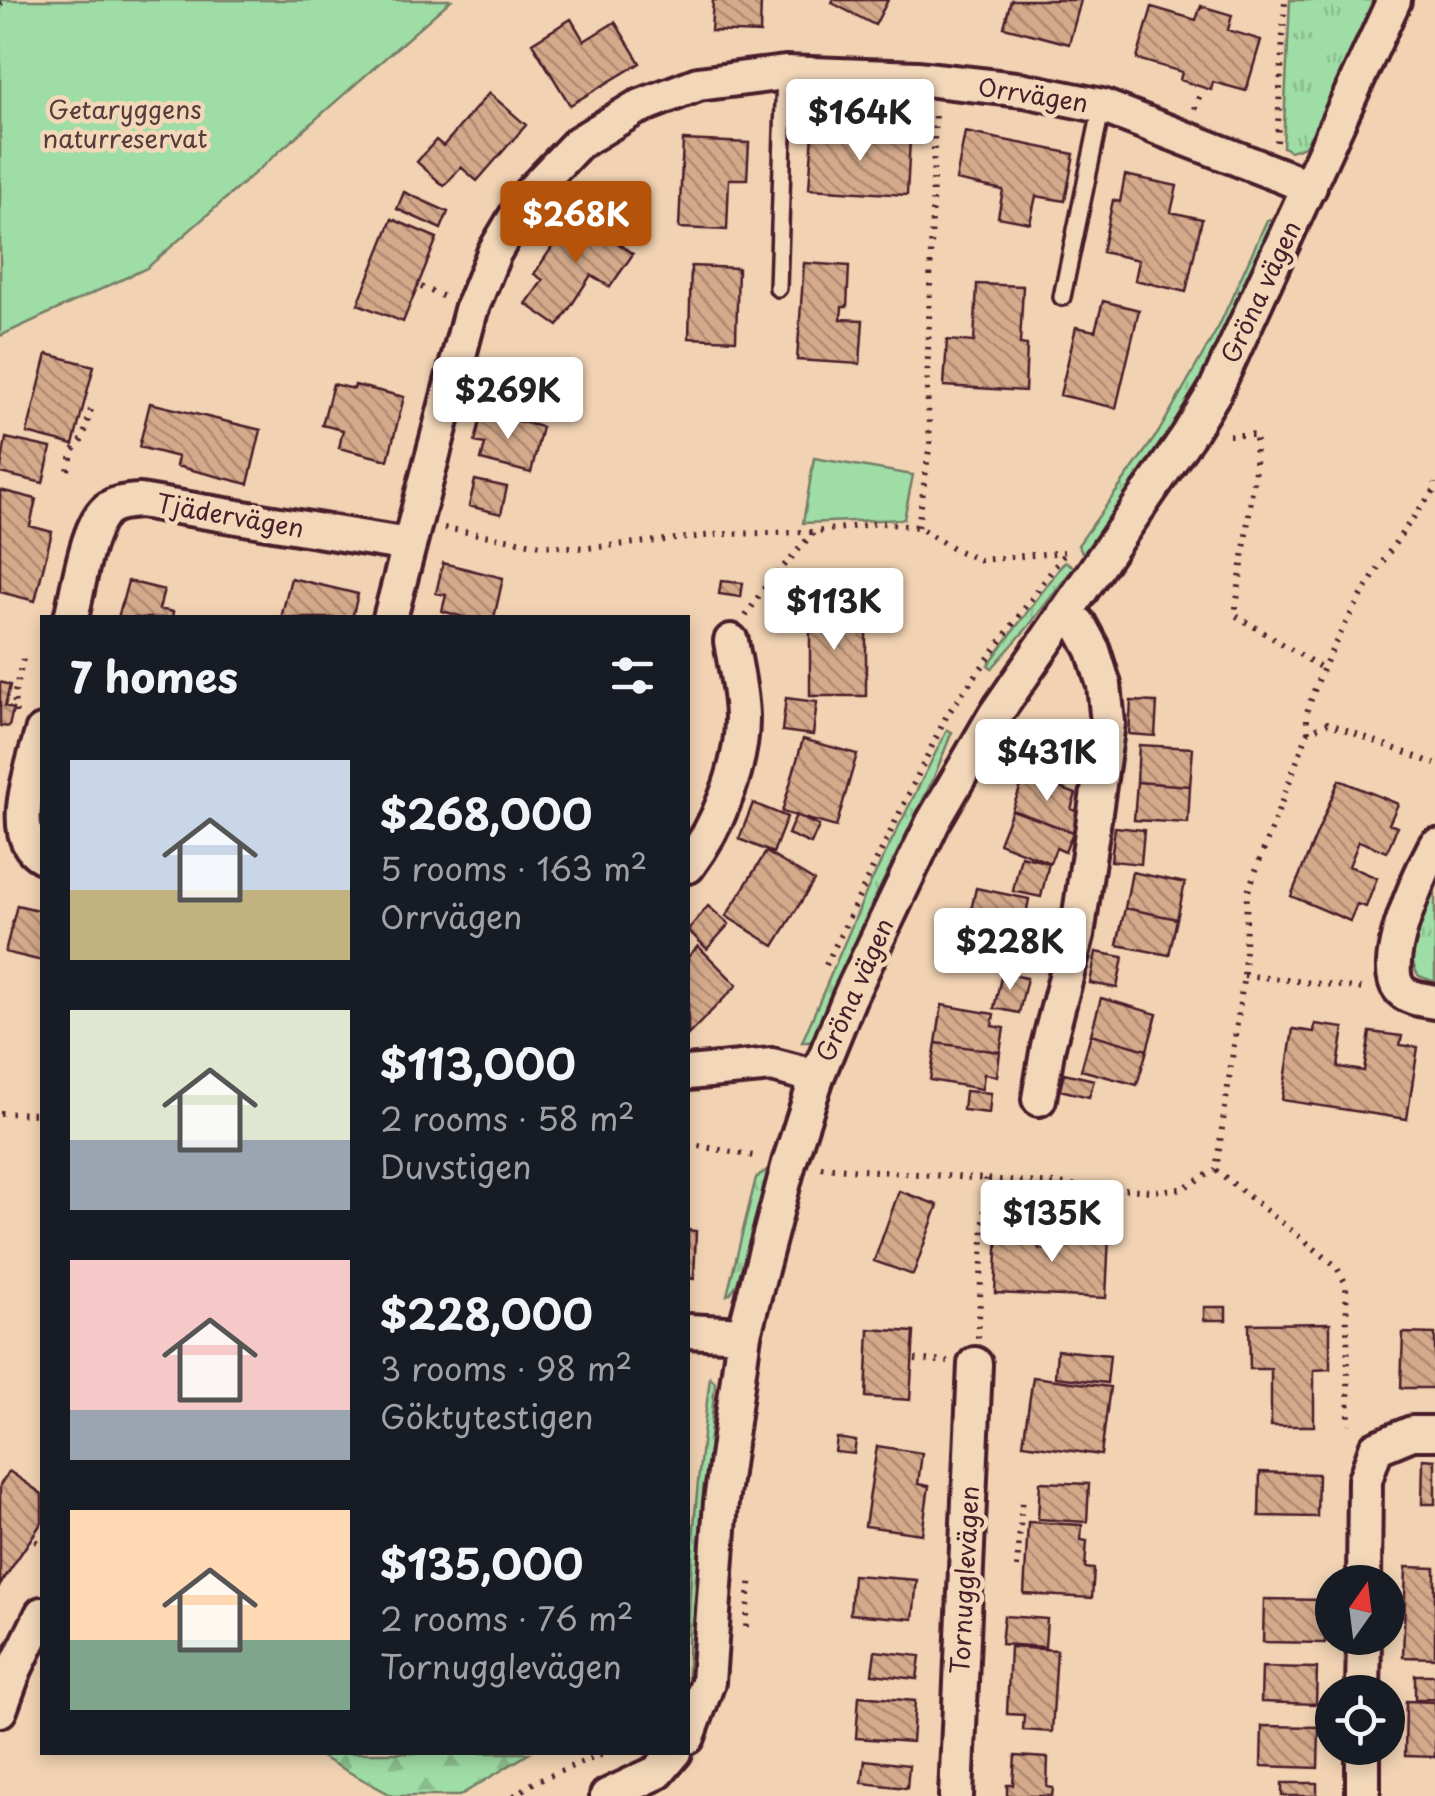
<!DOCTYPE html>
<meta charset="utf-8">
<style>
:root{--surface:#171b24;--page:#20242c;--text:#f1f3f6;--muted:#9ea1a6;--accent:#b45309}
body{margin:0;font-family:"Playpen Sans",sans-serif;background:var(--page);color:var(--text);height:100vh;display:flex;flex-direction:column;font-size:38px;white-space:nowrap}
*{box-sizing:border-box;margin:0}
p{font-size:32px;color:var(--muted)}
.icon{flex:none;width:55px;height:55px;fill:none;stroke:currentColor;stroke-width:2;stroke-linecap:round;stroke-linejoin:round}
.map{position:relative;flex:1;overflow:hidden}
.details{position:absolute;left:40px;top:615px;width:650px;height:1140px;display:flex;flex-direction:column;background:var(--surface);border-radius:0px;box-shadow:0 5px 15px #0003}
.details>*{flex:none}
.needle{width:65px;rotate:14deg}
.fabs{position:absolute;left:1315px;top:1565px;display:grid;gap:20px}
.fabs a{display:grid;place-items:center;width:90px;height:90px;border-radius:50%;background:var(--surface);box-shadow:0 5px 15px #0003;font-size:50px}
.price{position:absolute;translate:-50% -85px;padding:0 22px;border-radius:10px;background:#fff;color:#222;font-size:32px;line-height:65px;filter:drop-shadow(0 2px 5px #0008)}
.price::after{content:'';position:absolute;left:50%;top:60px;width:30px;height:22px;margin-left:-15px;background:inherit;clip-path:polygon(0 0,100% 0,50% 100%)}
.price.active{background:var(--accent);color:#fff}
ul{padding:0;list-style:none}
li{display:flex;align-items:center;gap:30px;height:250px;padding:0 30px}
li span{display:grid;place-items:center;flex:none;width:280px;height:200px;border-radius:0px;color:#555}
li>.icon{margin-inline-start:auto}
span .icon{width:120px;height:120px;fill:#fffc;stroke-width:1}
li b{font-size:42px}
h2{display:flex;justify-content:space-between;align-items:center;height:120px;padding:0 30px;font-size:42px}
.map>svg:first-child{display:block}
.grass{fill:url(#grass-tufts);stroke:#747e68;stroke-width:2.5}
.forest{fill:url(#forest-firs);stroke:#747e68;stroke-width:2.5}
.park{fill:#9edda5;stroke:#747e68;stroke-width:2.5}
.building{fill:url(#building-back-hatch);stroke:#4a1f2b;stroke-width:2.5}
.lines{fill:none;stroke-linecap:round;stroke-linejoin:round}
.lane-casing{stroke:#4a1f2b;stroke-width:22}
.street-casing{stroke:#4a1f2b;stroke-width:40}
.path{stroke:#4a1f2b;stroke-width:6;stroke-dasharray:2.5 8;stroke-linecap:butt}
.lane{stroke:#f2d7b9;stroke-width:15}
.street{stroke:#f2d7b9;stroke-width:32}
.labels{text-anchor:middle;stroke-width:9;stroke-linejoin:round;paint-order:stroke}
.street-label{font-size:25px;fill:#4a1f2b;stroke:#f2d7b9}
.park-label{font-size:25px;fill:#573c3d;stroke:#f2d7b9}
</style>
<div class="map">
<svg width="1435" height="1796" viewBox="0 0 1435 1796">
<defs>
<pattern id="grass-tufts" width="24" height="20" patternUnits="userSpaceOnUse" patternTransform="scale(2.5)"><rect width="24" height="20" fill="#9edda5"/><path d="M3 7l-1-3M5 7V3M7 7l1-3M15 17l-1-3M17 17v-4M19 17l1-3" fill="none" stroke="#8abd8e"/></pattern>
<pattern id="forest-firs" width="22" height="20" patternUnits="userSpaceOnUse" patternTransform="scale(2.5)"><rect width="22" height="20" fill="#9edda5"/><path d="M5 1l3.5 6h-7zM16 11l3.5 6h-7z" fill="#8abd8e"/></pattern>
<pattern id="building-back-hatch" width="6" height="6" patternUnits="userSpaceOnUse" patternTransform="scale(2.5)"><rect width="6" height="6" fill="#d4aa8b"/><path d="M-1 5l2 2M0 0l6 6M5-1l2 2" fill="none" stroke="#ae8a72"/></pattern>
</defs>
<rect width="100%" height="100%" fill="#f1d3b3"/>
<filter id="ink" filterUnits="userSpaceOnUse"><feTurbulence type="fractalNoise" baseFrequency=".01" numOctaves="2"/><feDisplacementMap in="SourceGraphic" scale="20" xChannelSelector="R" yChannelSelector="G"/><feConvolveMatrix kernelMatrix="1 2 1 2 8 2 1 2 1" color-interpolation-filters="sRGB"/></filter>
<g filter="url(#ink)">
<path class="grass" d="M1290,0H1375L1317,133L1303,147L1290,151L1283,147Z
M1271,219L1274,224L1269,238C1243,295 1218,352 1186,406C1155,458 1119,506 1083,554L1078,545L1158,433L1219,326L1267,220Z
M1065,561L1074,567L1028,627L992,668L988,665Z
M947,730L952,732L934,777L868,912L816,1034L809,1042H802L868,888Z
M1435,889V982L1419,976C1401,952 1422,913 1435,889Z
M768,1169L776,1171L758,1210L737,1284L730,1294L727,1295L756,1178Z
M710,1377L715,1382L688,1683C687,1579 697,1480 710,1377Z"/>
<path class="forest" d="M314,1753H530L459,1796H393Z"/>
<path class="park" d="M0,0H451L147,268L0,336Z
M814,458L913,475L904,519L803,523Z"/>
<path class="building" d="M713,0H761L760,33L711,31Z
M833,0H888L875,25L832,3Z
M1011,0H1081L1069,44L1004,27Z
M1201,6L1232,15L1228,30L1261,40L1246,91L1213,82L1211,90L1180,80L1182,72L1137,59L1152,7L1196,20Z
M571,19L584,41L615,22L640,63L570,105L532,43Z
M489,93L526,125L477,181L461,167L444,186L417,162L436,140L443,146Z
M965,132L1074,154L1065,201L1036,196L1030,223L998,217L1003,190L956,180Z
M813,133L910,139L907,195L809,189Z
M683,140L749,143L747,179H729L727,230L679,228Z
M1125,175L1177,186L1171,212L1202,219L1186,292L1135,280L1139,260L1102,252L1113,200L1120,202Z
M404,192L448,212L441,229L397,209Z
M577,210L617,238L615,241L633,254L610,287L591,275L558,326L526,304L543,280L534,274Z
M392,219L437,238L403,322L358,304Z
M804,263L849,266L847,307H842L841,319L863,320L860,364L797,360Z
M691,266L738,268L736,340L689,338Z
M977,284L1023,286L1020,344L1027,345L1025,391L944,386L947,340L974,342Z
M1103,301L1139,310L1116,408L1060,395L1076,327L1095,331Z
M47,354L94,366L73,445L27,433Z
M333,384L354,389L355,385L404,397L388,460L339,448L343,430L322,425Z
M150,403L261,430L248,484L176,466L178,457L139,447Z
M482,412L542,427L531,473L481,460L485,444L475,442Z
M6,438L51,448L43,483L0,473Z
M475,480L507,487L501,514L469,506Z
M0,490L36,499L30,526L52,532L35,601L0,592Z
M443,563L503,578L494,618H467L442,611L446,595L436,593Z
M291,578L358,594L352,618H281Z
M128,581L164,590L159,609L173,612L172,618H118Z
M721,581L743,583L741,597L719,594Z
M817,602L818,622L866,621V696H810V622H787L786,603Z
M0,682L10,685L5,706L13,709L9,727L0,726Z
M786,698L817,702L813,735L782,731Z
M1131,701L1157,702L1155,736L1129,734Z
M803,739L857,754L836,827L782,812Z
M1139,745L1193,748L1190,786L1137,782Z
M1054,748L1086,760L1080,778L1047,765Z
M1025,775L1076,794L1071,809L1080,813L1073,832L1012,810Z
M1339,780L1398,804L1389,824L1397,827L1387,852L1359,841L1349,866L1377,878L1366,907L1357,904L1350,921L1291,896Z
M1137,782L1190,786L1188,823L1134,820Z
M753,803L787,817L773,853L739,839Z
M1012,810L1073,832L1065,852L1056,848L1050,863L999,843Z
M796,815L819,826L811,844L788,834Z
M1115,827L1144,830L1141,864L1111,861Z
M766,852L814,881L774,946L726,916Z
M1021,856L1049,863L1041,897L1013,891Z
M1132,872L1185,883L1177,919L1125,908Z
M976,888L1029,899L1026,915L1034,917L1029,938L968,924Z
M17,905L42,911V961L5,952Z
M708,906L729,924L707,949L688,930Z
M1125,908L1177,919L1169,955L1117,945Z
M968,924L1029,938L1024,959L1016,958L1013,972L960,960Z
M698,946L737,985L688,1035V957Z
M1096,952L1123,957L1117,988L1090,983Z
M1002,973L1027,978L1019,1013L994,1008Z
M1101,998L1157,1014L1147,1050L1091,1034Z
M942,1005L994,1014L992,1026L1004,1028L1000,1052L936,1043Z
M1315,1024L1344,1028L1338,1067L1364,1071L1370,1032L1402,1036L1400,1045L1418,1047L1407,1119L1282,1100L1293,1029L1314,1032Z
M1091,1034L1147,1050L1137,1085L1081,1070Z
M936,1043L1000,1052L997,1076L984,1074L982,1089L930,1080Z
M1064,1073L1094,1080L1089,1097L1060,1090Z
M965,1091L991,1093L989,1113L963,1110Z
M899,1191L938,1205L913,1275L874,1261Z
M688,1230L696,1231L694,1279L688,1278Z
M998,1230L1040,1231L1039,1249L1062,1250V1233L1109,1235L1106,1298L995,1293Z
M1204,1307H1226V1320H1204Z
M1330,1323V1369L1314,1370V1426H1271V1369H1250L1249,1324Z
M869,1329L914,1332L910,1400L866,1397Z
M1403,1333L1435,1334V1388H1401Z
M1057,1350L1110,1355L1107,1383L1055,1377Z
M1033,1377L1110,1387L1101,1455L1023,1444Z
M837,1438L856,1441L854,1454L835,1452Z
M877,1446L922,1453L918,1484L929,1486L922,1534L865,1526Z
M1423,1459L1435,1460V1504H1422Z
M9,1471L42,1494V1522L0,1585V1485Z
M1260,1472L1318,1474L1317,1517L1259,1516Z
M1040,1482L1089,1484L1087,1522L1038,1519Z
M1028,1522L1082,1525L1081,1540L1087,1541L1085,1568L1094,1569L1092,1598L1024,1594Z
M1406,1567L1435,1568V1658L1403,1657Z
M853,1575L917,1580L913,1619L850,1614Z
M1264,1599L1326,1600L1325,1643L1263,1642Z
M1004,1616L1047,1619L1045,1647L1001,1644Z
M1010,1647L1057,1650L1052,1732L1023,1730L1024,1715L1007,1714Z
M875,1651L920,1656L917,1679L872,1674Z
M1262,1667L1317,1668L1316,1704L1261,1702Z
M1415,1675H1435V1699H1415Z
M859,1696L915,1701L912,1742L856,1738Z
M1406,1701L1435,1702V1757L1405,1756Z
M1262,1726L1319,1727L1318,1768L1261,1766Z
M1015,1756L1048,1758L1047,1787L1053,1788L1052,1796H1007V1785H1013Z
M865,1760L909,1765L907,1788L862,1783Z
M1282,1783H1317V1796H1282Z"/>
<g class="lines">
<g class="lane-casing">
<path id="lane" d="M778,288L785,73
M1062,297L1102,106"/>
</g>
<g class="street-casing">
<path id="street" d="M71,618C78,590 86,532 104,512C113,502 128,502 140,501L408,545
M390,618L471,310L494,253L529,194L578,143L636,108L698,84L785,73L917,78L1024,90L1102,106L1310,187
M42,732C34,764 5,836 42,856
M1435,846C1421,872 1379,962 1399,988C1406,998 1423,1000 1435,1002
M688,866C717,828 742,768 742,719C742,693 735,666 731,641
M688,1073L772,1065L817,1077
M1039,1099L1048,1046L1077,935L1108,723L1104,685L1093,650L1079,624L1064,614
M688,1331L744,1334
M1364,1582L1365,1480L1376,1448L1412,1433H1435
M1363,1692L1364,1638
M0,1710L15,1669L42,1614
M688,1737L708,1682L721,1502L744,1334L789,1163L817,1077L850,996L933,822L995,715L1187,437L1215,391L1394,0
M607,1796L658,1772L675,1752
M956,1796L975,1364
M1363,1796V1748"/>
</g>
<path class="path" d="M0,4L4,0
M1195,109L1201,91
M1277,142L1285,0
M421,287L447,298
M1229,435H1256L1255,470L1235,615L1325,670
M68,470L73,451L83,439L93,402
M918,527L930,442L927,389L935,109
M444,528L541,545L587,548L725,534L814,532L881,523L918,527L956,550L980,560L1064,552
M746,616L762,591L813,533
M16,713L14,696L23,659
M1308,732C1307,724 1306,716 1308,709C1327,644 1391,543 1434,491L1435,483
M826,965L947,715L1064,554
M1244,975L1366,989
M0,1113L42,1114
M688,1144L759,1157
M821,1167L1151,1191L1181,1189L1216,1170L1244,975L1247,894L1308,732L1328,723L1435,764
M1216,1170L1336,1266L1346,1284L1349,1425
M978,1338L986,1179
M915,1359L948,1362
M35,1541L42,1545
M1017,1568L1022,1501
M746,1627L751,1575
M514,1796L538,1780L608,1752"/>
<use href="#lane" class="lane"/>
<use href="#street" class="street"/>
</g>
</g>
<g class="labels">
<g class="street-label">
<text transform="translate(1033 95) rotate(9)" y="9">Orrvägen</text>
<text transform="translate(1261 292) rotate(-65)" y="9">Gröna vägen</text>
<text transform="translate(230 516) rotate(10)" y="9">Tjädervägen</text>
<text transform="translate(855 990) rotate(-66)" y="9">Gröna vägen</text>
<text transform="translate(965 1580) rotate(-87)" y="9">Tornugglevägen</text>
</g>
<g class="park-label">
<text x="125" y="119">Getaryggens<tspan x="125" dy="29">naturreservat</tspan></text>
</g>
</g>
</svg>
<div class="fabs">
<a><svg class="needle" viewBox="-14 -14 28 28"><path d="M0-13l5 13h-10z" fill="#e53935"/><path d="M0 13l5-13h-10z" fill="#9ea1a6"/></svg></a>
<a><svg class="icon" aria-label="locate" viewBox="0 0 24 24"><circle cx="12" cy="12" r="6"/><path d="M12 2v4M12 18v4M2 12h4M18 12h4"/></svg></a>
</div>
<b class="price" style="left:860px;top:164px">$164K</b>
<b class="price active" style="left:576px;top:266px">$268K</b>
<b class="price" style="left:508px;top:442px">$269K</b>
<b class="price" style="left:834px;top:653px">$113K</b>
<b class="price" style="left:1047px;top:804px">$431K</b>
<b class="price" style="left:1010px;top:993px">$228K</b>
<b class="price" style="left:1052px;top:1265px">$135K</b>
<section class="details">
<h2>7 homes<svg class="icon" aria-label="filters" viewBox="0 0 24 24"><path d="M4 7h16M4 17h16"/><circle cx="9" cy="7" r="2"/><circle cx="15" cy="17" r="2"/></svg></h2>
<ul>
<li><span style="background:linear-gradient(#c9d6e8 65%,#c2b280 0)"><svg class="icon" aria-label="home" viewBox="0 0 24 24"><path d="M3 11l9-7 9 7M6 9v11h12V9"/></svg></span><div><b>$268,000</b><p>5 rooms · 163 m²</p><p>Orrvägen</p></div></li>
<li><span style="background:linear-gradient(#dfe7d0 65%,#9aa5b1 0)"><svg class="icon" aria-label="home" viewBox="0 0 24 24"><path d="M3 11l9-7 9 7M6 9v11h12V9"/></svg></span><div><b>$113,000</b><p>2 rooms · 58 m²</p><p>Duvstigen</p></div></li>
<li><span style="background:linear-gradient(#f6c9c9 75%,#9aa5b1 0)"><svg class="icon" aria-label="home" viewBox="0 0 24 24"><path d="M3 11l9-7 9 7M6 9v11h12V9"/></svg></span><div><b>$228,000</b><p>3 rooms · 98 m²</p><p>Göktytestigen</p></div></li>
<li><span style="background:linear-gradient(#ffd9b3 65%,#7fa58c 0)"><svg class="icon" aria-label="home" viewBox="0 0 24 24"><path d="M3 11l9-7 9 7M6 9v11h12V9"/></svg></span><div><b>$135,000</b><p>2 rooms · 76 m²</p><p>Tornugglevägen</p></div></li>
</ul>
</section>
</div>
